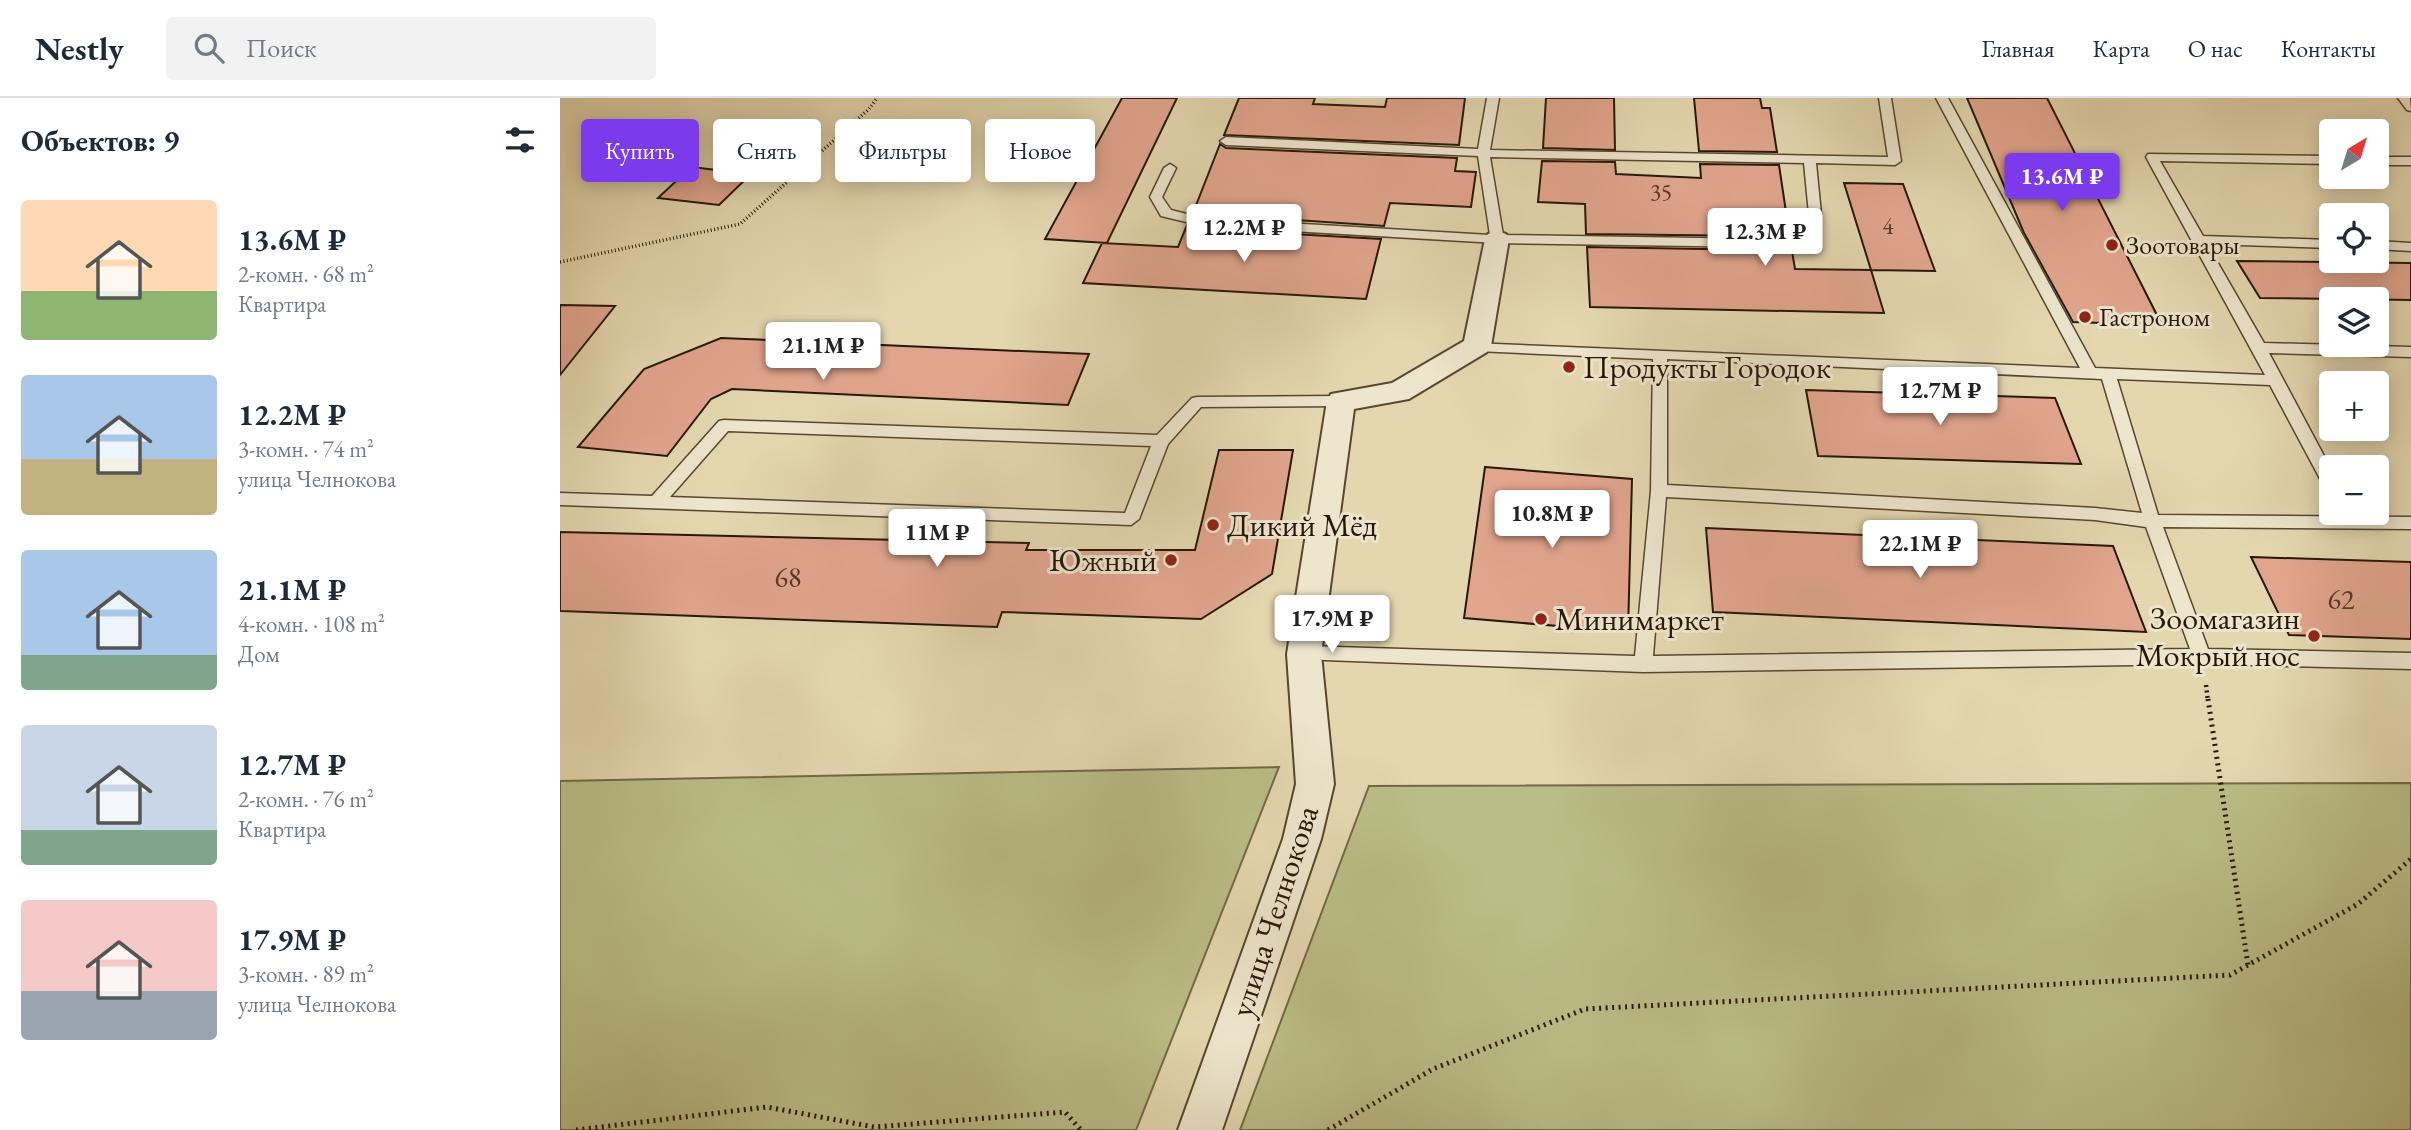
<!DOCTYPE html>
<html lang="ru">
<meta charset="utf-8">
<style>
:root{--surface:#fff;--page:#f2f2f3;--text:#1f2937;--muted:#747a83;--line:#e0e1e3;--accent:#7c3aed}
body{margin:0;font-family:"EB Garamond",serif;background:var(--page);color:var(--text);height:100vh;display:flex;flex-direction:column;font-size:26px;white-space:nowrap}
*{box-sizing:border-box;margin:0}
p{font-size:23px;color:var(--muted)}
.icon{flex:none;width:38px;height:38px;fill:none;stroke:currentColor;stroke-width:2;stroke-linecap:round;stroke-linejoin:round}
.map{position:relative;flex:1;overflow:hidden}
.sheet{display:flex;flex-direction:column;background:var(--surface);width:560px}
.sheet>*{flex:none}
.top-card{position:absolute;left:21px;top:21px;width:665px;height:63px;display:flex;gap:14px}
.needle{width:46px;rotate:38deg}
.buttons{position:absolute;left:1759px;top:21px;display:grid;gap:14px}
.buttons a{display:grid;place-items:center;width:70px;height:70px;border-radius:7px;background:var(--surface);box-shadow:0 4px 18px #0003;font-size:35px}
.price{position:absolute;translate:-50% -60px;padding:0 16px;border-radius:7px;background:#fff;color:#222;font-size:23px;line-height:46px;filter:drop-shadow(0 2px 4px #0008)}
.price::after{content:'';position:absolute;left:50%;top:42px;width:21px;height:16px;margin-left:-10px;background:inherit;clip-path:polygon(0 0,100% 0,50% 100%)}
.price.on{background:var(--accent);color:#fff}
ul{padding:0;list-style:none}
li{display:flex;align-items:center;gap:21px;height:175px;padding:0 21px}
li span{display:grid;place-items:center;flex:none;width:196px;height:140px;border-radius:7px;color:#555}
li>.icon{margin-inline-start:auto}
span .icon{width:84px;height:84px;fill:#fffc;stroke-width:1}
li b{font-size:30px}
h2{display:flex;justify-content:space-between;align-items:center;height:84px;padding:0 21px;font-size:30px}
.tag{padding:0 24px;border-radius:7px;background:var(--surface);box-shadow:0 4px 18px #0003;font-size:24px;line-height:63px}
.tag.on{background:var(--accent);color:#fff}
header{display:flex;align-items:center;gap:42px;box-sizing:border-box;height:98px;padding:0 35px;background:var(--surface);border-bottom:2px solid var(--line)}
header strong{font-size:33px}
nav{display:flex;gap:38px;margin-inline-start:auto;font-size:24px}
.search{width:490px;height:63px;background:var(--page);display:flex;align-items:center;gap:18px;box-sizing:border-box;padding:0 24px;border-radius:7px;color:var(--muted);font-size:26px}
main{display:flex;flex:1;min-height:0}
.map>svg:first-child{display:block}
.green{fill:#babd87;stroke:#716a45;stroke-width:2}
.building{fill:#e1a58e;stroke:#281703;stroke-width:2}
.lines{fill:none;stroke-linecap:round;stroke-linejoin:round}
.lane-casing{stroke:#57472e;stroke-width:3}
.street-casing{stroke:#57472e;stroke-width:4}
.path-far2{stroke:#281703;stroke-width:3.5;stroke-dasharray:1 2.5;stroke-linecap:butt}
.path-far1{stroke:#281703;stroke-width:4.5;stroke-dasharray:2 3.5;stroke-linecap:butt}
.path{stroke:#281703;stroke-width:5;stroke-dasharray:2 4.5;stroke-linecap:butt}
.lane{fill:#ede5cc;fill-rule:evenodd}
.street{fill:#ede5cc;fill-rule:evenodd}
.poi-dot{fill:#8f2418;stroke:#ede5cc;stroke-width:2.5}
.labels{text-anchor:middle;stroke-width:6;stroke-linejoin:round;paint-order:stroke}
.far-number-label{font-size:23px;fill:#563a26}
.far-poi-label{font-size:26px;fill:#281703;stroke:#ede5cc;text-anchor:start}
.number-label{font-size:28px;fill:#563a26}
.poi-label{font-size:32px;fill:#281703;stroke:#ede5cc;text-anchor:start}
.street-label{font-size:32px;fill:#281703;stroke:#ede5cc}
</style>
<header>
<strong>Nestly</strong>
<div class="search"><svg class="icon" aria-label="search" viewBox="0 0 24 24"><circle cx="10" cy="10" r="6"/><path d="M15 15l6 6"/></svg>Поиск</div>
<nav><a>Главная</a><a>Карта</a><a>О нас</a><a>Контакты</a></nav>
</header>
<main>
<section class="sheet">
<h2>Объектов: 9<svg class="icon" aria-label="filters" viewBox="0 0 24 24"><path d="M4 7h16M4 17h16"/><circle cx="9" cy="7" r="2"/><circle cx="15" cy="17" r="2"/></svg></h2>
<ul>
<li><span style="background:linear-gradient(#ffd9b3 65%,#8fb573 0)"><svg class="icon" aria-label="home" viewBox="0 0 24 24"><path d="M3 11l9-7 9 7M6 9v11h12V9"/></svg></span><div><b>13.6M ₽</b><p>2-комн. · 68 m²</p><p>Квартира</p></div></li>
<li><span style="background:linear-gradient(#a9c7e8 60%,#c2b280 0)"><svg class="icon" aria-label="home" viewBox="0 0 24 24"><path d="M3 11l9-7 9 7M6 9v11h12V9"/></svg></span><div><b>12.2M ₽</b><p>3-комн. · 74 m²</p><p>улица Челнокова</p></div></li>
<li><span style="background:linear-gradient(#a9c7e8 75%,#7fa58c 0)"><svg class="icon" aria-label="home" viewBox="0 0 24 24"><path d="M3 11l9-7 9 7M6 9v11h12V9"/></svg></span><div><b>21.1M ₽</b><p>4-комн. · 108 m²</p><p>Дом</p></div></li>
<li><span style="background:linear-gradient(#c9d6e8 75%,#7fa58c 0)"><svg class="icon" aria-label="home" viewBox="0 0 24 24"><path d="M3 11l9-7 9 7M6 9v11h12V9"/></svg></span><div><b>12.7M ₽</b><p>2-комн. · 76 m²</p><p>Квартира</p></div></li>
<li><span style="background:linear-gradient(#f6c9c9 65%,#9aa5b1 0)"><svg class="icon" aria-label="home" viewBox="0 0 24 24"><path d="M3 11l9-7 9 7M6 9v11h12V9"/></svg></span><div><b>17.9M ₽</b><p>3-комн. · 89 m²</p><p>улица Челнокова</p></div></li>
</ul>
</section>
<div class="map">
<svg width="1851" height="1032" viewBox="0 0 1851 1032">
<rect width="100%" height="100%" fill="#e4d7b0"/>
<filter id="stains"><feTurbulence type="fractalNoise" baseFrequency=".00286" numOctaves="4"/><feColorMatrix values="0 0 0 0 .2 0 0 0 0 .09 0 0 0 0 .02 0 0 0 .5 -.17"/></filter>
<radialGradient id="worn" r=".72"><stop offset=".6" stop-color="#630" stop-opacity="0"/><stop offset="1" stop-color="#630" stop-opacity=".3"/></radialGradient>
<path class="green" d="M719,669L576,1032H0V683Z
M1851,685V1032H680L809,688Z"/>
<path class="building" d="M562,0H617L547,145L485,141Z
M679,0H755L753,6L825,9L827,0H905L899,47L664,37Z
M986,0H1054L1055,52L983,50Z
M1134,0H1200L1202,10H1210L1217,54L1139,53Z
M1407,0H1487L1602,227L1513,224L1464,135Z
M660,46L666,50L897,60L895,73L916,74L911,109L830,105L824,128L633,115Z
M982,63L1055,64L1056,76L1141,80L1140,66L1219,67L1229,134L1201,138L1026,136L1025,106L978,104Z
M131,69L191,76L159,107L98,100Z
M1284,85L1343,86L1375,173L1311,172L1324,215L1030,209L1027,149L1201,152L1231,147L1235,171L1311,172Z
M627,127L643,131L821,141L806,201L523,185L542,145L618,149Z
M1677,163L1851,165V202L1700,200Z
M0,207L55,208L0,277Z
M161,240L529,256L508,307L172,291L151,301L107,358L18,349L84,271Z
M1246,292L1495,300L1521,366L1258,358Z
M659,352H733L712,476L641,521L442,514L437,529L0,513V434L469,445L466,452H635Z
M925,369L1072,381L1068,534L904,520Z
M1146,430L1553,448L1586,534L1153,514Z
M1691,459L1851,464V541L1729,537Z"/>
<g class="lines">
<g class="lane-casing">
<path id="lane" d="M927,0H939L930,52L1328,59L1319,0H1331L1341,63L1335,67L1256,65L1261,116L1259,137L1252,141L1201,149L937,145L643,128L601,118L590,99L604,70L610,66L616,70L602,99L611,112L643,120L930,137L918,58L666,47L660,43L666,39L918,51ZM930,59L1244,65L1249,116L1246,134L1201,141L943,137Z
M1376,0H1388L1535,270L1705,277L1586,59L1588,56L1771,58V66L1600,63L1643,138L1771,142V150L1647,146L1704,245L1851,249V259L1709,255L1771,371V392L1765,390L1710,287L1557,281L1598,417L1851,419V431L1603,429L1648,551L1851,555V571L1642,566L1083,574L738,561L735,556L738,551L744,548L1075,558L1091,393L1093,261L917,253L912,251V245L1520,270ZM1107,261L1542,281L1582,415L1535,410L1107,387ZM1106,399L1535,422L1586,429L1630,551L1093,558Z
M1838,0H1850L1851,13L1847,12Z
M1816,59H1851V67H1816Z
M1816,143L1851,145V153L1816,151Z
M781,298L788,303L781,308L641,309L608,346L579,421L571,427L0,407V395L92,398L159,323L164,322L597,337L632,300L637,299ZM168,333L591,348L565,415L110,399Z"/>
</g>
<g class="street-casing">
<path id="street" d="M937,133L946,136L949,141L931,248L927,254L849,301L794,311L761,556L774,686L761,741L662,1032H618L723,741L736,686L727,556L767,303L771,296L832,285L904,243L925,141L928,136Z"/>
</g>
<path class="path-far2" d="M0,164L180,126L309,11L317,0"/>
<path class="path-far1" d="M1646,587L1648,603"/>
<path class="path" d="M1648,601L1688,867
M16,1032L207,1009L314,1029L505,1014L521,1032
M768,1032L873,971L1025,911L1670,877L1798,806L1851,761"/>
<use href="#lane" class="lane"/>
<use href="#street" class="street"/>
</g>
<g class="poi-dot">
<circle cx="1552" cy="147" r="7"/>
<circle cx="1525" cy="219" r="7"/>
<circle cx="1009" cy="269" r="7"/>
<circle cx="653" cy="427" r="7"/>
<circle cx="611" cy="462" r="7"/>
<circle cx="981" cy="521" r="7"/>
<circle cx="1754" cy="538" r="7"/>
</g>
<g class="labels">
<g class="far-number-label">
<text x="1101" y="102">35</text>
<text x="1328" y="136">4</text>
</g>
<g class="far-poi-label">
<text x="1566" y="156">Зоотовары</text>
<text x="1539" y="228">Гастроном</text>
</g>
<g class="number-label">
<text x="228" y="489">68</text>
<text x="1781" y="511">62</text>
</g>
<g class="poi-label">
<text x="1023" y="280">Продукты Городок</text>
<text x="667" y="438">Дикий Мёд</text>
<text x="597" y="473" text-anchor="end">Южный</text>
<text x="1740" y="531" text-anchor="end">Зоомагазин<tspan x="1740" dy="37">Мокрый нос</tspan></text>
<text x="995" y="532">Минимаркет</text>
</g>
<g class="street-label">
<text transform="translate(714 813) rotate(-72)" y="11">улица Челнокова</text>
</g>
</g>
<rect width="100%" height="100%" filter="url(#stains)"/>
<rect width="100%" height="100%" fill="url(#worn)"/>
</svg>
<div class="buttons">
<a><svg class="needle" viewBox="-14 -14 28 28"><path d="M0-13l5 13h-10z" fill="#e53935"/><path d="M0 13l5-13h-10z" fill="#747a83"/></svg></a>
<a><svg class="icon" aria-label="locate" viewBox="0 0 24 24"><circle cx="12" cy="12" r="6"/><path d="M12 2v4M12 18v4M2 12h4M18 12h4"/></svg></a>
<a><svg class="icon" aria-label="layers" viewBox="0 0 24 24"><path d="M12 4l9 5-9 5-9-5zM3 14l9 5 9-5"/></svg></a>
<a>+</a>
<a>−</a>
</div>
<b class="price on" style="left:1502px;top:115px">13.6M ₽</b>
<b class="price" style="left:684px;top:166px">12.2M ₽</b>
<b class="price" style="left:1205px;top:170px">12.3M ₽</b>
<b class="price" style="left:263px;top:284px">21.1M ₽</b>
<b class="price" style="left:1380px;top:329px">12.7M ₽</b>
<b class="price" style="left:992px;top:452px">10.8M ₽</b>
<b class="price" style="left:377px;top:471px">11M ₽</b>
<b class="price" style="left:1360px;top:482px">22.1M ₽</b>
<b class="price" style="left:772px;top:557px">17.9M ₽</b>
<div class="top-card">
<a class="tag on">Купить</a>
<a class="tag">Снять</a>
<a class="tag">Фильтры</a>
<a class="tag">Новое</a>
</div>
</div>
</main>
